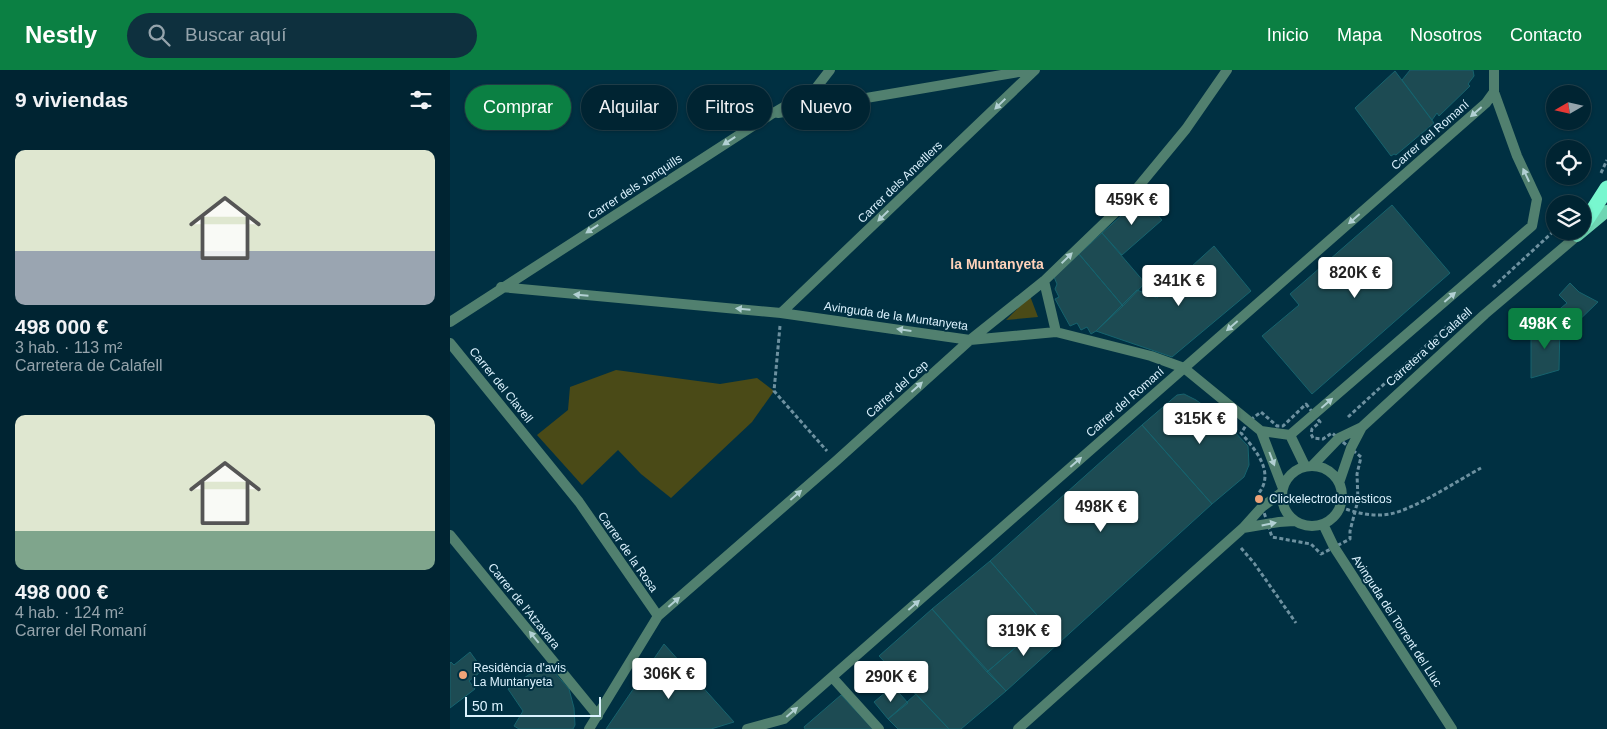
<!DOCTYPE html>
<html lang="es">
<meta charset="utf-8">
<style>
:root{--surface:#002432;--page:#0e303e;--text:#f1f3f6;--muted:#95a4ac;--line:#22414d;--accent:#0b8043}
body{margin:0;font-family:Arial,sans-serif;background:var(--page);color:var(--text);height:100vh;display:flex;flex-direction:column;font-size:19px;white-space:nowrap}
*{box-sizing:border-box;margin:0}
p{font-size:16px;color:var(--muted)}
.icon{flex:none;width:28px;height:28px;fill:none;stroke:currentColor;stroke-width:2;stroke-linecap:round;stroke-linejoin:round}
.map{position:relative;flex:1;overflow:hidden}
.drawer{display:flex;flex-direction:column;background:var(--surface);width:450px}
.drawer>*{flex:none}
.guide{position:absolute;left:15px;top:15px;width:475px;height:45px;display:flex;gap:10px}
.needle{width:32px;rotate:261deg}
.fabs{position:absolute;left:1096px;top:15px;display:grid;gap:10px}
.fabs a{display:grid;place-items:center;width:45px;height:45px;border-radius:50%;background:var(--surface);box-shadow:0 1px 4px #0004,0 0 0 1px var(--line);font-size:25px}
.scale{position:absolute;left:15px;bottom:12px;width:136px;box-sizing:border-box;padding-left:5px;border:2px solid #dbf2fe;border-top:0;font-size:14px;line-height:18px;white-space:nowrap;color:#dbf2fe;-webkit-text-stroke:4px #003042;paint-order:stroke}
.price{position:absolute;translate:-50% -42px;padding:0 11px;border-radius:5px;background:#fff;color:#222;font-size:16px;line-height:32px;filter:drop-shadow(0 1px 2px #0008)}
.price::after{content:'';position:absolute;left:50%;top:30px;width:15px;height:11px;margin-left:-8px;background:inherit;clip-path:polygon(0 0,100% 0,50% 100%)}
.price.current{background:var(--accent);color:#fff}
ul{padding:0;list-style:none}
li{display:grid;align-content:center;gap:10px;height:265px;padding:0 15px}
li span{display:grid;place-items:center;height:155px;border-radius:10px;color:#555}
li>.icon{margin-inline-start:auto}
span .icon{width:90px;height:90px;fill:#fffc;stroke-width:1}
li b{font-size:21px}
h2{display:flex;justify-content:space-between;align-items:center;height:60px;padding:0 15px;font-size:21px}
.tag{padding:0 18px;border-radius:22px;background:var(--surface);box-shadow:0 1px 4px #0004,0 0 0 1px var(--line);font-size:18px;line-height:45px}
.tag.current{background:var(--accent);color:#fff}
header{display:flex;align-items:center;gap:30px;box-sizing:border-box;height:70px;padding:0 25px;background:var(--accent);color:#fff}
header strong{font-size:24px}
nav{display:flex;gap:28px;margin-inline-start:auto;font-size:18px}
.search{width:350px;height:45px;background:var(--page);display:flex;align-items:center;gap:12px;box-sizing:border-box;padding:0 18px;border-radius:28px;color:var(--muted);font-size:19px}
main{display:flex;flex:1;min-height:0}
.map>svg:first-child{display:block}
.green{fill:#4a4a17}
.building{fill:#1d4b53;stroke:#16636e}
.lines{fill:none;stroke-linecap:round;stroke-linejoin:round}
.path{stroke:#6d91a0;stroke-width:3;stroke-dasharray:4 2.5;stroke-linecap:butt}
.street{stroke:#51806f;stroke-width:10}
.primary{stroke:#6ed5b3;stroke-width:12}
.highway{stroke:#78f7cf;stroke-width:15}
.oneway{fill:#b2d0d3}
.poi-dot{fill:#efa378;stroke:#003042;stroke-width:2}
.labels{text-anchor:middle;stroke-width:4;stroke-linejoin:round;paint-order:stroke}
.street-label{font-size:12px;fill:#dbf2fe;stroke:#003042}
.poi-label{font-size:12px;fill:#dbf2fe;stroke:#003042;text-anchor:start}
.neighbourhood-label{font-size:14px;font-weight:bold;fill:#ffd2ba;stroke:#003042}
</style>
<header>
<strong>Nestly</strong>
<div class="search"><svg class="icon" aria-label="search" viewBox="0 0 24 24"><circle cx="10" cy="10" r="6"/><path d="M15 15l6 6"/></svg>Buscar aquí</div>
<nav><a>Inicio</a><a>Mapa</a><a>Nosotros</a><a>Contacto</a></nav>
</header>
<main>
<section class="drawer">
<h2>9 viviendas<svg class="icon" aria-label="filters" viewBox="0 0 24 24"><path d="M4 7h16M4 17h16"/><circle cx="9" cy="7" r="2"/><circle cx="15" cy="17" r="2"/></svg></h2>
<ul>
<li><span style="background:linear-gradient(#dfe7d0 65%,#9aa5b1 0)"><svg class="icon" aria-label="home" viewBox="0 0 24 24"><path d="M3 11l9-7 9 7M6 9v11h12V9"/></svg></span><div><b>498 000 €</b><p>3 hab. · 113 m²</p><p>Carretera de Calafell</p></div></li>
<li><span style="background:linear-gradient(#dfe7d0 75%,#7fa58c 0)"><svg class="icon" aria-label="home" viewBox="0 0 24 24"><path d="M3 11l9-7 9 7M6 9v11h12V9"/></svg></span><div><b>498 000 €</b><p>4 hab. · 124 m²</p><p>Carrer del Romaní</p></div></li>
</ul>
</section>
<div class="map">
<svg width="1157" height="659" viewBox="0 0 1157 659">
<rect width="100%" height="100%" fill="#003042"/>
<path class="green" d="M580,226L588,247L556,250Z
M166,300L270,314L307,308L324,321L302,352L221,428L191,404L168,380L132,415L87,365L118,340L120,317Z"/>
<path class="building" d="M960,0H1023L1024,6L1018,14L1020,16L989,46L987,43L982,50L952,10Z
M945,1L984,53L946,85L944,84L941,86L905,38Z
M692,127L712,150L672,185L652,163Z
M942,135L1000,203L862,324L812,266L849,235L840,224Z
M652,163L695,213L673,236L629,184Z
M764,176L801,221L722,287L646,261L687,220L707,228Z
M629,184L673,236L646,261L641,264L637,257L631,260L627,253L620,256L605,229L609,227L605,219L607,214L604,207Z
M1120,213L1129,222L1148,232L1121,258L1106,242L1117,233L1109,225Z
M1110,253L1109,300L1081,308V259Z
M734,324L746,330L764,343L779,356L798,376L799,395L794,407L762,434L692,355L727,325Z
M692,355L762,434L610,572L540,491Z
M540,491L594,553L537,602L482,539Z
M482,539L556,621L511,659H499L429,586Z
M594,553L610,572L556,621L537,602Z
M214,574L284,652L261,659H156Z
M20,582L33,600L19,611L25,619L0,638V593L1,592L4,595Z
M96,593L119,619L124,638L125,655L123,659H69L64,656L73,641L58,619Z
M443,616L458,633L438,649L424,632Z
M466,624L499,659H448L438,649Z
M391,625L423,659H355L354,657Z"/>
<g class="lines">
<path class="path" d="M1151,103L1157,90
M1043,217L1105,160
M330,256L324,321L377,381
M856,334L870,352L862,359L861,364L863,368L873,369L882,363L911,387L907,404L908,430L900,461V469L871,484L861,474L822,467L808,424C826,403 805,379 791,363L799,351L811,342L827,356H833Z
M898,347L1002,252
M890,437C906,443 923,447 940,444C965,439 1007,411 1031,398
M791,478L804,493L846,553"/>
<path class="street" d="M328,43L581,0
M594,211L606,262
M51,217L331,243L520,270L606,262L701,286L734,298L811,361L832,416
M331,243L585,0
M0,252L320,45L366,18L380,0
M0,273L129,432L208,546
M811,361L840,365
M840,365L1082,156L1087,129L1067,86L1044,22
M840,365L855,396
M863,395L889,368L912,357L1035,244L1127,166
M832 426a30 30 0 1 1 60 0a30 30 0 1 1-60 0Z
M889,413L901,378L912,357
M873,454L884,477L1002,659
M793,458L829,452L844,451
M0,465L148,646
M382,607L429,659
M139,659L208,546L386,391L520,270L594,211L674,134L736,59L777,0
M297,659L334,649L1036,33L1044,22V0
M568,659L793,458L812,437L831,423"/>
<path class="primary" d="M1127,166L1157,141"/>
<path class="highway" d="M1132,157L1157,118"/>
</g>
<defs><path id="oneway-solid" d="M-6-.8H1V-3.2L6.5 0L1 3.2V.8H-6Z" transform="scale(1.25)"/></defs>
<g class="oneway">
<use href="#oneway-solid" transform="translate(550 34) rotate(136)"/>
<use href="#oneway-solid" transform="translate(1026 42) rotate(139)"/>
<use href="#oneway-solid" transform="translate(279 71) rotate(147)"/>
<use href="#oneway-solid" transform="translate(1076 105) rotate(-115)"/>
<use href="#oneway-solid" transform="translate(433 146) rotate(136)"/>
<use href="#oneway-solid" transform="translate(904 149) rotate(139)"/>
<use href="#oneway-solid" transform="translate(142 159) rotate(147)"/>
<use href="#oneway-solid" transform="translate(617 188) rotate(-44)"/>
<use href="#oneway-solid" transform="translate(131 225) rotate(-175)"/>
<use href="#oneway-solid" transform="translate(1000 227) rotate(-41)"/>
<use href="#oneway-solid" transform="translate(293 239) rotate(-175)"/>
<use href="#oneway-solid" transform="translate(782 256) rotate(139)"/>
<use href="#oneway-solid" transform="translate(454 260) rotate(-172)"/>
<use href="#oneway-solid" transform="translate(467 317) rotate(-42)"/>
<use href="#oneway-solid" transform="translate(877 333) rotate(-41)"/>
<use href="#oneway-solid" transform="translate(822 389) rotate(69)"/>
<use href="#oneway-solid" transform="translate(626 392) rotate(-41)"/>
<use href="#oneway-solid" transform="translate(346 425) rotate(-41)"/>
<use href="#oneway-solid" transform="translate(819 454) rotate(-11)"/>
<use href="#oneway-solid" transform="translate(224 532) rotate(-41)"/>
<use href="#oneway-solid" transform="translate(464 535) rotate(-41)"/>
<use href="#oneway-solid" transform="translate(84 567) rotate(-129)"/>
<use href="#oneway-solid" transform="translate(342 642) rotate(-41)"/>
</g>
<g class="poi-dot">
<circle cx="809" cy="429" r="5"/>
<circle cx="13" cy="605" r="5"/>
</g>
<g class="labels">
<g class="street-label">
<text transform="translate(980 65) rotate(-41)" y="4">Carrer del Romaní</text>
<text transform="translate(450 112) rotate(-44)" y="4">Carrer dels Ametllers</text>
<text transform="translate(185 117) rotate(-33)" y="4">Carrer dels Jonquills</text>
<text transform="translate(446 246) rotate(8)" y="4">Avinguda de la Muntanyeta</text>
<text transform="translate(979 277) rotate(-42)" y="4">Carretera de Calafell</text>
<text transform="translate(51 315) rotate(51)" y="4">Carrer del Clavell</text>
<text transform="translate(447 319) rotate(-42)" y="4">Carrer del Cep</text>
<text transform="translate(675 332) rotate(-41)" y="4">Carrer del Romaní</text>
<text transform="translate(178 482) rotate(55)" y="4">Carrer de la Rosa</text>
<text transform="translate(74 536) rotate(51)" y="4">Carrer de l'Atzavara</text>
<text transform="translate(947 551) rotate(57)" y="4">Avinguda del Torrent del Lluc</text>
</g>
<g class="poi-label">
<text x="819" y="433">Clickelectrodomesticos</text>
<text x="23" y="602">Residència d'avis<tspan x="23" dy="14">La Muntanyeta</tspan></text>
</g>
<g class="neighbourhood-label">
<text x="547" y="199">la Muntanyeta</text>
</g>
</g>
</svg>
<div class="fabs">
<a><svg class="needle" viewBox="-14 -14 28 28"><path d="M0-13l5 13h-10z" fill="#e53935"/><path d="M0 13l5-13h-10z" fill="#95a4ac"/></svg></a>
<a><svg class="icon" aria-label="locate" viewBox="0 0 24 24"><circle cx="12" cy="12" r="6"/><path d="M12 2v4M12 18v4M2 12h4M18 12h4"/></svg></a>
<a><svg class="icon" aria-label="layers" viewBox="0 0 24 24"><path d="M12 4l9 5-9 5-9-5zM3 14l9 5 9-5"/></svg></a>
</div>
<div class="scale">50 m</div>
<b class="price" style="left:682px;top:156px">459K €</b>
<b class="price" style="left:905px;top:229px">820K €</b>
<b class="price" style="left:729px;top:237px">341K €</b>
<b class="price current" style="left:1095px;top:280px">498K €</b>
<b class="price" style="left:750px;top:375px">315K €</b>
<b class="price" style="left:651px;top:463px">498K €</b>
<b class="price" style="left:574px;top:587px">319K €</b>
<b class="price" style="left:219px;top:630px">306K €</b>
<b class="price" style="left:441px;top:633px">290K €</b>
<div class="guide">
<a class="tag current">Comprar</a>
<a class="tag">Alquilar</a>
<a class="tag">Filtros</a>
<a class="tag">Nuevo</a>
</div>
</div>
</main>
